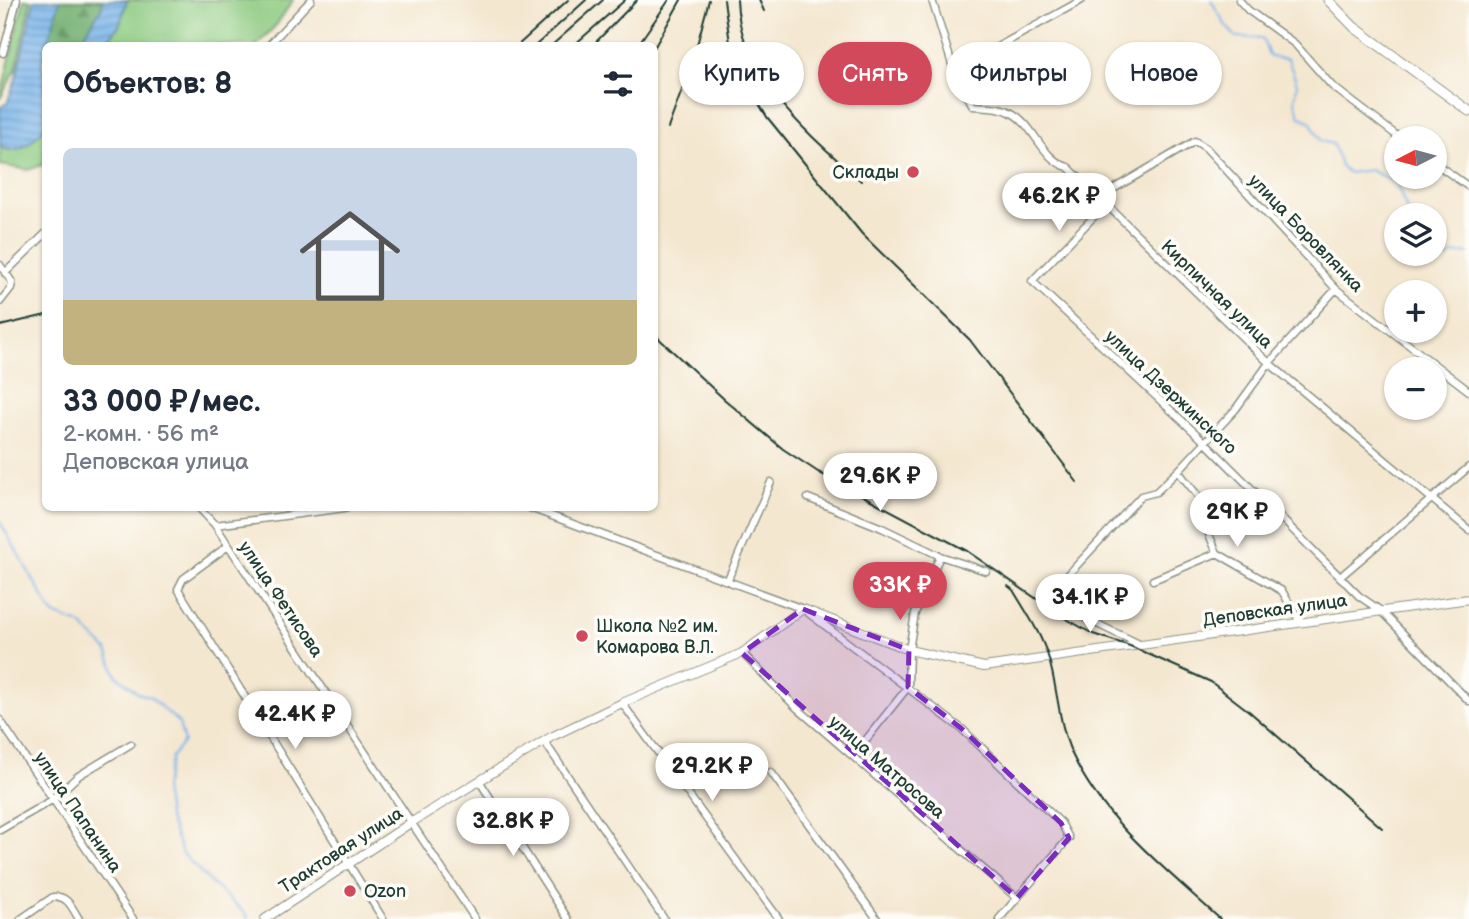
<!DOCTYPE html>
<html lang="ru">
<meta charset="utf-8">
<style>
:root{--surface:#fff;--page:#f2f2f3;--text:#1f2937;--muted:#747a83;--line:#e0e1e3;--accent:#d1495b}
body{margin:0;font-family:"Balsamiq Sans",sans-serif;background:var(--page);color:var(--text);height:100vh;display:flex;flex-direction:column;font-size:26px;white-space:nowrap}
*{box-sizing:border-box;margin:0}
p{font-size:23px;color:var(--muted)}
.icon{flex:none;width:38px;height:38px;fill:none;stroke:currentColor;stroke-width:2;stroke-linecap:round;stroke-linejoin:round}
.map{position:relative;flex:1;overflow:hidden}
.details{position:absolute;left:42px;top:42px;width:616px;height:469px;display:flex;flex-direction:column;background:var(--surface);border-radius:10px;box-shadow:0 2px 5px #0004}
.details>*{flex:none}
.guide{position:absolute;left:679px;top:42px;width:665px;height:63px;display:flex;gap:14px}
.needle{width:46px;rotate:264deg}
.fabs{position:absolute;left:1384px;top:126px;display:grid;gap:14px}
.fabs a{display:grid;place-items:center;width:63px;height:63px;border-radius:50%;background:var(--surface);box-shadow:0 2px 5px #0004;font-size:35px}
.price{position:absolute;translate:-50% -60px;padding:0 16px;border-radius:24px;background:#fff;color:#222;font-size:23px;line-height:46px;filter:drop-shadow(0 2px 4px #0008)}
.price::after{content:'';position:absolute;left:50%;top:42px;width:21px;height:16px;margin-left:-10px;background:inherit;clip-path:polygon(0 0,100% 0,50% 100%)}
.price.current{background:var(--accent);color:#fff}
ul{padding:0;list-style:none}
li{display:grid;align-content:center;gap:14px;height:371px;padding:0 21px}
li+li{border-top:2px solid var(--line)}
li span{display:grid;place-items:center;height:217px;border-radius:10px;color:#555}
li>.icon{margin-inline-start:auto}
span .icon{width:126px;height:126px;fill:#fffc;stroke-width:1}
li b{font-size:30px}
h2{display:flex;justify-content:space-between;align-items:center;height:84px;padding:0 21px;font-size:30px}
.pill{padding:0 24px;border-radius:32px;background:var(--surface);box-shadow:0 2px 5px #0004;font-size:24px;line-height:63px}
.pill.current{background:var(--accent);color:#fff}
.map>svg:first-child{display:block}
.green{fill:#8bc97f;stroke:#55835a;stroke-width:2}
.forest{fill:url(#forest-firs);stroke:#487551;stroke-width:2}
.water{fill:url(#water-rules);stroke:#4c788f;stroke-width:2}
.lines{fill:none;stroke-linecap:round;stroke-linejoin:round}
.stream{stroke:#79b3ea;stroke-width:2}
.minor-casing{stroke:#8a9282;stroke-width:9}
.tertiary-casing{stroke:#8a9282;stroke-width:10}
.secondary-casing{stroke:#8a9282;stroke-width:11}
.minor{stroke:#fff;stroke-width:6}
.tertiary{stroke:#fff;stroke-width:8}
.secondary{stroke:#fff;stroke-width:9}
.rail{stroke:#1f3d34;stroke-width:2}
.marked{fill:#7b2cbf;fill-opacity:0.2;stroke:#7b2cbf;stroke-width:5;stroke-dasharray:14 9;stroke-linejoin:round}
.poi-dot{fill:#d1495b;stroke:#fdfcf7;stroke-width:2.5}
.labels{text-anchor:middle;stroke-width:7;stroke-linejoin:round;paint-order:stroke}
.poi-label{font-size:18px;fill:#1f3d34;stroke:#fdfcf7;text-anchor:start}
.street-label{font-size:18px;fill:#1f3d34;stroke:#fdfcf7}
</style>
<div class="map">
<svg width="1469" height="919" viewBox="0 0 1469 919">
<defs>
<pattern id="forest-firs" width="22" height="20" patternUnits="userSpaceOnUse" patternTransform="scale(1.75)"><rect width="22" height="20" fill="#70ad6e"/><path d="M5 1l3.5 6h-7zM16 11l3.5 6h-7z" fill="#5b8e5b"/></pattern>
<pattern id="water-rules" width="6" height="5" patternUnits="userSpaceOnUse" patternTransform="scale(1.75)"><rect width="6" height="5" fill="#79b3ea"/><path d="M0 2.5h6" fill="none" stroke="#6393be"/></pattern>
</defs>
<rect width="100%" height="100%" fill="#fdfcf7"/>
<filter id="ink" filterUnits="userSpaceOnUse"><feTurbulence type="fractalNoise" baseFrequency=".0143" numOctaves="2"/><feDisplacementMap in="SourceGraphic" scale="14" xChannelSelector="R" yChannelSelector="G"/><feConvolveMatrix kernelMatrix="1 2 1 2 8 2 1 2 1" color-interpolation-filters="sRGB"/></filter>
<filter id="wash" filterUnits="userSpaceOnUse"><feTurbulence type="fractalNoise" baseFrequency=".00686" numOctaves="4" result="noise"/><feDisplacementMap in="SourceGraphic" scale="28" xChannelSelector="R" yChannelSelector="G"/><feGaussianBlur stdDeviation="1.57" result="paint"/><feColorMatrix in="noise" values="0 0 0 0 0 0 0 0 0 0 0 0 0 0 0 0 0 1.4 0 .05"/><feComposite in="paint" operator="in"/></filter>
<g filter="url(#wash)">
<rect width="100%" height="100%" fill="#f4e7d0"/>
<path class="green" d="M24,0H31L16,69L0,99Z
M127,0H293L277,24L257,45L104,46L120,24Z
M45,127V164L28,170L0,165V147C20,157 33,140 45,127Z"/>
<path class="forest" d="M60,0H103L101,9L78,45L47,46Z"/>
<path class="water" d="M34,0H60L42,62L45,76V127C34,140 19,157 0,147V107L7,103L16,78Z
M103,0H127L120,24L104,45H78L101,9Z"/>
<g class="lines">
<path class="stream" d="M1211,0L1226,26L1236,37L1262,38L1270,57L1288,59L1297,84L1295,102L1300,117L1310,121L1321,141L1333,144L1341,166L1349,173L1370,170L1396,183L1409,215
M1425,254L1435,265L1454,254L1469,253
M0,522L53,614L80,624L107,650L116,675L138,693L150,697L179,723L184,742L172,756L164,788L168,816L182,853L212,884L245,913L248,919"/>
</g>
</g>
<g filter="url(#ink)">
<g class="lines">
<g class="minor-casing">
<path id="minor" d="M932,0L954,71L973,106C986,107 1000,106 1012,113C1035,126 1042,160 1068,167L1269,363L1469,530
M1239,0L1248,10L1295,44L1332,86L1400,138
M268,46L311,0
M3,53L17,0
M954,71L1082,0
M1435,163L1469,187
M1098,198L1195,141L1206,148L1336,289L1469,391
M1105,205L1032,281L1205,442L1359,596L1381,611L1469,701
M0,265L12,282L11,288L0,302
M5,273L46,233
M1178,471L1202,501L1208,532L1217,553L1282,591L1300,622
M808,498L882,528L940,556
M199,508L215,525L475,919
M530,508L803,609L962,729L1061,823L1069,838L999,919
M215,525L345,508
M228,546L183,579L178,589L383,919
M1340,577L1469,467
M728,579L771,482
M1153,580L1217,553
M1141,645C1126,637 1080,618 1071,608C1061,599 1062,588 1066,577L1141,496L1156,492L1178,471L1235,410L1269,363L1336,289
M742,653L797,708L1017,898
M622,703L779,919
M0,720L133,919
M544,741L664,919
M853,756L908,687L909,650L915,613L940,556L986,571
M771,772L877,919
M480,782L568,919
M0,830L52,800L78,776L131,744
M21,919L53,897C68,895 72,908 79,919"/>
</g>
<g class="tertiary-casing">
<path id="tertiary" d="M265,919L412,822L551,737L622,703L742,653L803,609L909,650L984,667L1469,599"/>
</g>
<g class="secondary-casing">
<path id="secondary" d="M1328,0L1354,27L1469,111"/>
</g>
<use href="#minor" class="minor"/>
<use href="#tertiary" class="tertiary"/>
<use href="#secondary" class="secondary"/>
<path class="rail" d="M724,0L730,43L743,78L767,117L862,234L970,340L1077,482
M737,0C740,78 807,133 861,181
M759,0L764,11
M517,46L568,0
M535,46L586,0
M551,46L603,0
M573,46L625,0
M592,46L637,0
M637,46L669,0
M654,48L681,0
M668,128L693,60L709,0
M0,326L46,315
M654,334L724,399L783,449L818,472L967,551L1063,617L1093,634L1130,646L1211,682L1250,712L1382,828
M1008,586L1013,590C1026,612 1040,632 1048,656C1058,688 1058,723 1072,754C1103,821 1167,870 1220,919"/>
</g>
</g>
<path class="marked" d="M803,609L909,650L908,687L962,729L1061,823L1069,838L1017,898L742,653Z"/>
<g class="poi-dot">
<circle cx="913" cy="172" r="7"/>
<circle cx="582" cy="636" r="7"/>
<circle cx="350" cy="891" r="7"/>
</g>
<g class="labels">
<g class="poi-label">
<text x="899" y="178" text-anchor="end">Склады</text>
<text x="596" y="632">Школа №2 им.<tspan x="596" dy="21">Комарова В.Л.</tspan></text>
<text x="364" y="897">Ozon</text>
</g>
<g class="street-label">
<text transform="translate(1306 233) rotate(46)" y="6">улица Боровлянка</text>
<text transform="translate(1217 294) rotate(44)" y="6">Кирпичная улица</text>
<text transform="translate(1171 392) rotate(43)" y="6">улица Дзержинского</text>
<text transform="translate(281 599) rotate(56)" y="6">улица Фетисова</text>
<text transform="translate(1275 610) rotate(-8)" y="6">Деповская улица</text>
<text transform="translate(887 767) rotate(41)" y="6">улица Матросова</text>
<text transform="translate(78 812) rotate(56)" y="6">улица Папанина</text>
<text transform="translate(341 850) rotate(-33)" y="6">Трактовая улица</text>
</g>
</g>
</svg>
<div class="fabs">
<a><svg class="needle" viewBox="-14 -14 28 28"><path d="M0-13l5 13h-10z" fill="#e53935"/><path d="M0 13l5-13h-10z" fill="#747a83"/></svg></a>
<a><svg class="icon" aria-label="layers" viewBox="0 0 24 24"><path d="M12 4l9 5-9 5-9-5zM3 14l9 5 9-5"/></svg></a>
<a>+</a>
<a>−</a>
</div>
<b class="price" style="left:1059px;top:233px">46.2K ₽</b>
<b class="price" style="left:880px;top:513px">29.6K ₽</b>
<b class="price" style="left:1237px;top:549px">29K ₽</b>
<b class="price current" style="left:900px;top:622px">33K ₽</b>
<b class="price" style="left:1090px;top:634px">34.1K ₽</b>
<b class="price" style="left:295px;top:751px">42.4K ₽</b>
<b class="price" style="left:712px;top:803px">29.2K ₽</b>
<b class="price" style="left:513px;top:858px">32.8K ₽</b>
<div class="guide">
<a class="pill">Купить</a>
<a class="pill current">Снять</a>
<a class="pill">Фильтры</a>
<a class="pill">Новое</a>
</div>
<section class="details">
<h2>Объектов: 8<svg class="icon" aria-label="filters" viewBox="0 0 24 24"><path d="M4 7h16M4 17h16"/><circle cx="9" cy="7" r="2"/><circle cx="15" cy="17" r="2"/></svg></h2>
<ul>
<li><span style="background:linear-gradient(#c9d6e8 70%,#c2b280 0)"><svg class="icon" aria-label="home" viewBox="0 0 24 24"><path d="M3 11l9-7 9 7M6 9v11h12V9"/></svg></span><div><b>33 000 ₽/мес.</b><p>2-комн. · 56 m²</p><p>Деповская улица</p></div></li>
</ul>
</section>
</div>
